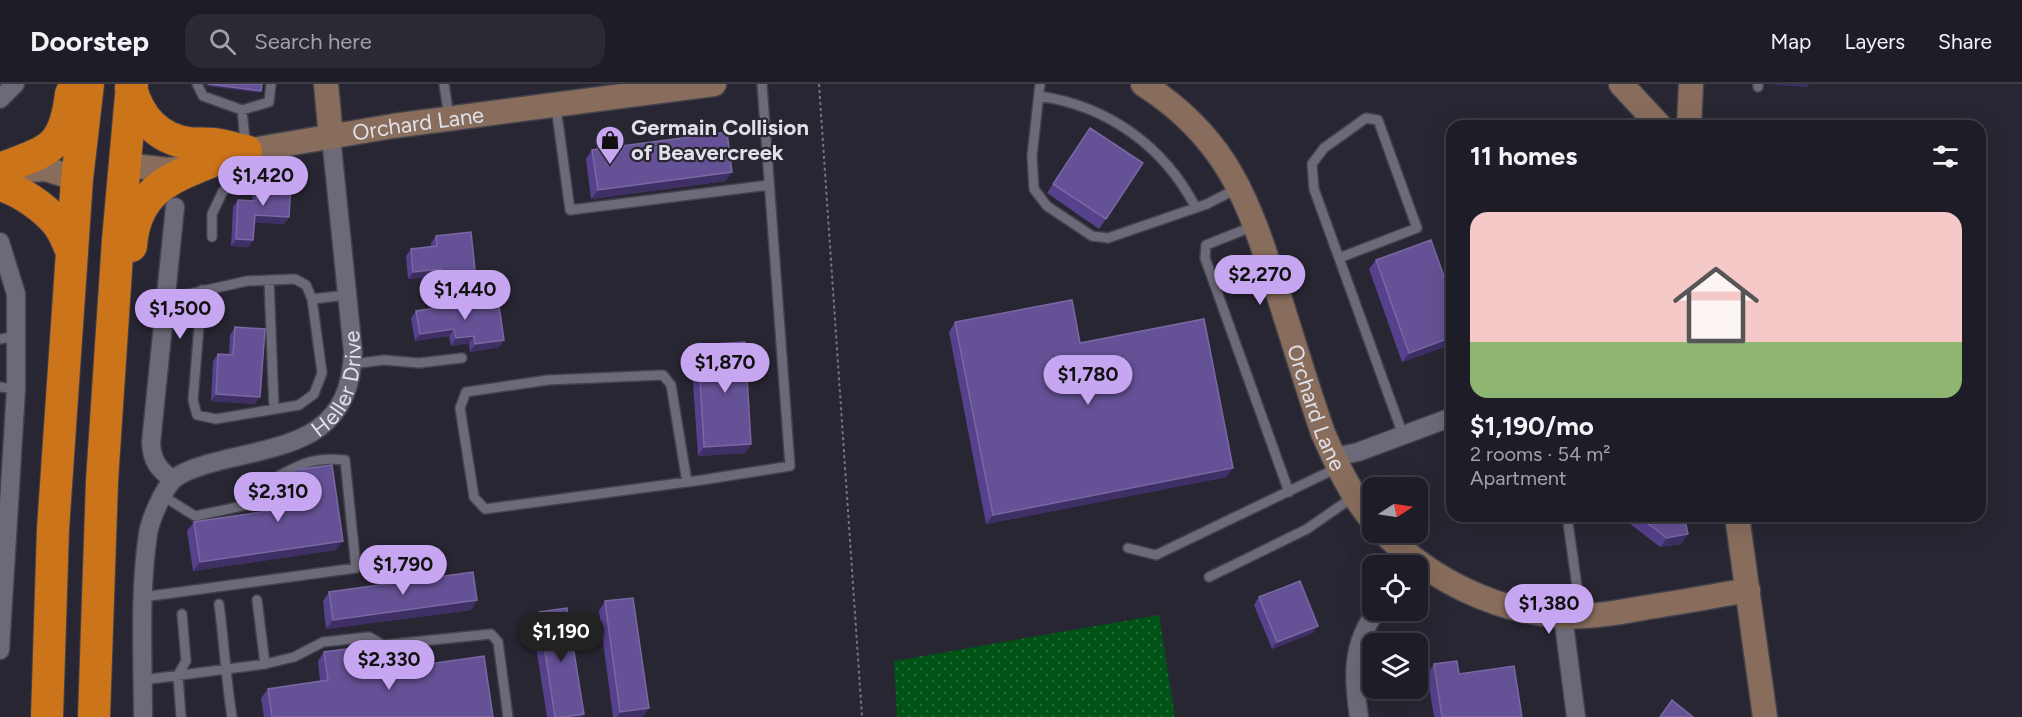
<!DOCTYPE html>
<meta charset="utf-8">
<style>
:root{--surface:#1e1c26;--page:#2b2932;--text:#f1f3f6;--muted:#a1a1a7;--line:#3c3a43;--accent:#c6a6f0}
body{margin:0;font-family:Figtree,sans-serif;background:var(--page);color:var(--text);height:100vh;display:flex;flex-direction:column;font-size:22px;white-space:nowrap}
*{box-sizing:border-box;margin:0}
p{font-size:20px;color:var(--muted)}
.icon{flex:none;width:33px;height:33px;fill:none;stroke:currentColor;stroke-width:2;stroke-linecap:round;stroke-linejoin:round}
.map{position:relative;flex:1;overflow:hidden}
.side{position:absolute;left:1446px;top:36px;width:540px;height:402px;display:flex;flex-direction:column;background:var(--surface);border-radius:18px;box-shadow:0 6px 24px #0002,0 0 0 2px var(--line)}
.side>*{flex:none}
.needle{width:39px;rotate:78deg}
.fabs{position:absolute;left:1362px;top:393px;display:grid;gap:12px}
.fabs a{display:grid;place-items:center;width:66px;height:66px;border-radius:12px;background:var(--surface);box-shadow:0 6px 24px #0002,0 0 0 2px var(--line);font-size:30px}
.price{position:absolute;translate:-50% -51px;padding:0 14px;border-radius:21px;background:var(--accent);color:#111;font-size:20px;line-height:39px;filter:drop-shadow(0 2px 3px #0008)}
.price::after{content:'';position:absolute;left:50%;top:36px;width:18px;height:14px;margin-left:-9px;background:inherit;clip-path:polygon(0 0,100% 0,50% 100%)}
.price.current{background:#222;color:#fff}
ul{padding:0;list-style:none}
li{display:grid;align-content:center;gap:12px;height:318px;padding:0 24px}
li span{display:grid;place-items:center;height:186px;border-radius:18px;color:#555}
li>.icon{margin-inline-start:auto}
span .icon{width:108px;height:108px;fill:#fffc;stroke-width:1}
li b{font-size:26px}
h2{display:flex;justify-content:space-between;align-items:center;height:72px;padding:0 24px;font-size:26px}
header{display:flex;align-items:center;gap:36px;box-sizing:border-box;height:84px;padding:0 30px;background:var(--surface);border-bottom:2px solid var(--line)}
header strong{font-size:28px}
nav{display:flex;gap:33px;margin-inline-start:auto;font-size:21px}
.search{width:420px;height:54px;background:var(--page);display:flex;align-items:center;gap:15px;box-sizing:border-box;padding:0 21px;border-radius:18px;color:var(--muted);font-size:22px}
.map>svg:first-child{display:block}
.grass{fill:url(#grass-dots)}
.lines{fill:none;stroke-linecap:round;stroke-linejoin:round}
.lane-casing{stroke:#43414b;stroke-width:12}
.street-casing{stroke:#43414b;stroke-width:21}
.secondary-casing{stroke:#43414b;stroke-width:27}
.highway-casing{stroke:#43414b;stroke-width:34}
.path{stroke:#777680;stroke-width:2;stroke-dasharray:3 3;stroke-linecap:butt}
.lane{stroke:#6c6a78;stroke-width:9}
.street{stroke:#6c6a78;stroke-width:18}
.secondary{stroke:#886d5c;stroke-width:24}
.highway{stroke:#cb741a;stroke-width:32}
.wall{fill:#56418c}
.shaded-wall{fill:#3e2f64}
.building{fill:#655296;stroke:#7968a3;stroke-width:1.5}
.labels{text-anchor:middle;stroke-width:4.5;stroke-linejoin:round;paint-order:stroke}
.street-label{font-size:22px;fill:#e1e0e8;stroke:#282632}
.poi-label{font-size:22px;font-weight:bold;fill:#e1e0e8;stroke:#282632;text-anchor:start}
</style>
<header>
<strong>Doorstep</strong>
<div class="search"><svg class="icon" aria-label="search" viewBox="0 0 24 24"><circle cx="10" cy="10" r="6"/><path d="M15 15l6 6"/></svg>Search here</div>
<nav><a>Map</a><a>Layers</a><a>Share</a></nav>
</header>
<div class="map">
<svg width="2022" height="633" viewBox="0 0 2022 633">
<defs>
<pattern id="grass-dots" width="8" height="8" patternUnits="userSpaceOnUse" patternTransform="scale(1.5)"><rect width="8" height="8" fill="#005216"/><path d="M2 2h.1M6 6h.1" fill="none" stroke="#256b38" stroke-width="1.8" stroke-linecap="round"/></pattern>
</defs>
<rect width="100%" height="100%" fill="#282632"/>
<path class="grass" d="M1159,531L1175,633H897L894,577Z"/>
<g class="lines">
<g class="lane-casing">
<path id="lane" d="M197,0L203,12L242,26L269,18L271,0
M444,0L449,33
M1040,0L1032,72L1034,105L1047,122L1092,152L1108,154L1207,120L1238,104
M1758,0V3
M1039,12C1108,22 1164,62 1196,124
M556,23L570,126L769,101
M1254,142L1206,161L1205,174L1289,408
M212,153V130L223,107L245,94L246,67L242,26
M1339,174L1417,144L1378,36L1366,34L1324,64L1312,80L1314,105L1403,351
M269,196L274,325
M202,206L193,316L197,331L216,335L299,321L314,310L322,289L312,215
M166,215L247,197L295,195L306,201L312,215L347,211
M0,255L16,252
M352,280L384,276L419,279L462,274
M0,303L16,305
M687,398L671,301L663,291L548,296L466,308L460,324L474,413L485,425L702,396L790,382L762,0
M1567,432L1581,531
M1128,464L1156,471L1337,384
M1209,493L1307,445L1353,413
M143,513L356,484L345,376C315,373 301,379 275,394L271,416L195,432L163,412
M257,516L265,580
M219,520C224,558 226,595 232,633
M143,596L265,580L294,573L323,558L369,553L383,561L491,550L498,558L508,633
M181,633L178,591L186,577L182,530"/>
</g>
<g class="street-casing">
<g id="street">
<path d="M0,15L15,0"/>
<path d="M0,158L16,210V305L0,566"/>
<path d="M1334,373L1358,368L1452,333"/>
<path d="M173,396C159,386 152,377 151,359L175,123"/>
<path d="M1563,532L1576,633"/>
<path id="s1" d="M143,633C143,573 139,510 148,450C150,436 163,406 173,396C181,388 203,381 215,378C283,360 350,359 353,268L331,53"/>
<path d="M1359,633C1353,593 1351,561 1377,526"/>
</g>
</g>
<g class="secondary-casing">
<g id="secondary">
<path d="M326,0L331,53"/>
<path id="s2" d="M1143,0C1228,54 1249,118 1278,209C1293,256 1307,303 1323,349C1336,379 1351,411 1372,436"/>
<path d="M1621,0L1660,42"/>
<path d="M1689,42L1691,0"/>
<path id="s3" d="M229,72L246,67L393,42L714,0"/>
<path d="M125,81L169,86L190,82"/>
<path d="M9,87L46,85L77,95"/>
<path d="M1737,432L1765,633"/>
<path d="M1383,448C1432,496 1494,527 1562,532C1590,534 1621,528 1649,523C1682,518 1715,512 1748,506"/>
</g>
</g>
<g class="highway-casing">
<path id="highway" d="M131,4C139,33 158,55 189,59C197,60 205,59 213,60C224,61 235,65 246,67
M0,85C48,66 64,67 71,10
M0,101C19,106 44,123 57,139C64,148 68,158 72,169
M131,162C135,106 170,94 215,76
M47,633L53,445L77,95L88,0
M94,633L102,397L118,156L132,0"/>
</g>
<path class="path" d="M819,0L862,633"/>
<use href="#lane" class="lane"/>
<use href="#street" class="street"/>
<use href="#secondary" class="secondary"/>
<use href="#highway" class="highway"/>
</g>
<path class="wall" d="M1090,44L1143,79L1099,145L1047,109Z
M592,66L726,97L591,115L586,75Z
M258,97L289,133L284,140L254,138L253,156L248,163L231,162L233,123L238,116L252,117L253,104Z
M436,152L472,212L439,216L436,192L408,195L406,172L411,165L431,163V159Z
M1376,176L1452,215V260L1402,278L1369,185Z
M416,227L504,256L499,263L470,268L469,259L451,262L449,252L415,257L411,234Z
M955,238L1080,259L1227,393L986,440L949,248Z
M235,243L255,320L211,317L213,277L218,270H229L230,251Z
M698,261L751,360L745,369L698,372L691,270Z
M295,386L336,466L193,487L187,447L194,438L292,423L288,395Z
M1620,432H1684L1688,450L1681,460L1660,463Z
M329,508L477,516L471,526L326,545L323,517Z
M1259,513L1313,549L1272,565L1254,521Z
M605,517L643,633H613L599,527Z
M539,528L584,630L582,633H547L532,537Z
M324,568L358,590L493,633H264L261,614L268,605L320,597L318,577Z
M1434,580L1459,590L1522,633H1434L1427,590Z"/>
<path class="shaded-wall" d="M207,0L261,7L259,9L205,2Z
M1766,0H1809L1807,3Z
M732,88L726,97L591,115L598,106Z
M255,131L289,133L284,140L250,138Z
M236,155L253,156L248,163L231,162Z
M441,185L436,192L408,195L413,188Z
M477,205L472,212L439,216L444,209Z
M454,245L449,252L415,257L420,250Z
M474,252L469,259L451,262L456,254Z
M1452,253V260L1402,278L1409,269Z
M504,256L499,263L470,268L475,260Z
M216,310L260,313L255,320L211,317Z
M751,360L745,369L698,372L704,363Z
M1233,384L1227,393L986,440L993,431Z
M1688,450L1681,460L1660,463L1667,454Z
M343,457L336,466L193,487L200,478Z
M477,516L471,526L326,545L333,536Z
M1318,542L1313,549L1272,565L1277,558Z
M649,624L643,633H617L620,628Z
M584,630L582,633H564Z"/>
<path class="building" d="M208,0H262L261,7Z
M1090,44L1143,79L1106,135L1053,100Z
M727,48L732,88L598,106L592,66Z
M258,97L291,99L289,133L255,131L253,156L236,155L238,116L256,117Z
M471,148L477,205L444,209L441,185L413,188L411,165L437,162L436,152Z
M1431,156L1452,215V253L1409,269L1376,176Z
M498,215L504,256L475,260L474,252L456,254L454,245L420,250L416,227Z
M1072,216L1080,259L1204,235L1233,384L993,431L955,238Z
M235,243L265,245L260,313L216,310L218,270L233,271Z
M745,258L751,360L704,363L698,261Z
M332,381L343,457L200,478L194,438L300,422L295,386Z
M1638,432H1684L1688,450L1667,454Z
M473,488L477,516L333,536L329,508Z
M1300,497L1318,542L1277,558L1259,513Z
M633,514L649,624L620,628L605,517Z
M567,524L584,630L564,633H555L539,528Z
M354,564L358,590L484,572L493,633H272L268,605L328,596L324,568Z
M1457,577L1459,590L1514,582L1522,633H1442L1434,580Z
M1672,616L1693,633H1660Z"/>
<defs>
<g id="shop-pin" transform="scale(1.5)"><path d="M0 17L-7.5 6A9.5 9.5 0 1 1 7.5 6Z" fill="#c6a6f0" stroke="#282632"/><path d="M-5-2.5h2.3a2.7 3.5 0 0 1 5.4 0H5L5.5 6h-11ZM-1.5-2.5h3a1.5 2.3 0 0 0-3 0Z" fill="#111"/></g>
</defs>
<g fill-rule="evenodd">
<use href="#shop-pin" x="610" y="56"/>
</g>
<g class="labels">
<g class="street-label">
<text dy="8" stroke="none"><textPath href="#s3" startOffset="192">Orchard Lane</textPath></text>
<text dy="8" stroke="none"><textPath href="#s1" startOffset="450">Heller Drive</textPath></text>
<text dy="8" stroke="none"><textPath href="#s2" startOffset="376">Orchard Lane</textPath></text>
</g>
<g class="poi-label">
<text x="631" y="51">Germain Collision<tspan x="631" dy="25">of Beavercreek</tspan></text>
</g>
</g>
</svg>
<div class="fabs">
<a><svg class="needle" viewBox="-14 -14 28 28"><path d="M0-13l5 13h-10z" fill="#e53935"/><path d="M0 13l5-13h-10z" fill="#a1a1a7"/></svg></a>
<a><svg class="icon" aria-label="locate" viewBox="0 0 24 24"><circle cx="12" cy="12" r="6"/><path d="M12 2v4M12 18v4M2 12h4M18 12h4"/></svg></a>
<a><svg class="icon" aria-label="layers" viewBox="0 0 24 24"><path d="M12 4l9 5-9 5-9-5zM3 14l9 5 9-5"/></svg></a>
</div>
<b class="price" style="left:263px;top:123px">$1,420</b>
<b class="price" style="left:1260px;top:222px">$2,270</b>
<b class="price" style="left:465px;top:237px">$1,440</b>
<b class="price" style="left:180px;top:256px">$1,500</b>
<b class="price" style="left:725px;top:310px">$1,870</b>
<b class="price" style="left:1088px;top:322px">$1,780</b>
<b class="price" style="left:278px;top:439px">$2,310</b>
<b class="price" style="left:403px;top:512px">$1,790</b>
<b class="price" style="left:1549px;top:551px">$1,380</b>
<b class="price current" style="left:561px;top:579px">$1,190</b>
<b class="price" style="left:389px;top:607px">$2,330</b>
<section class="side">
<h2>11 homes<svg class="icon" aria-label="filters" viewBox="0 0 24 24"><path d="M4 7h16M4 17h16"/><circle cx="9" cy="7" r="2"/><circle cx="15" cy="17" r="2"/></svg></h2>
<ul>
<li><span style="background:linear-gradient(#f6c9c9 70%,#8fb573 0)"><svg class="icon" aria-label="home" viewBox="0 0 24 24"><path d="M3 11l9-7 9 7M6 9v11h12V9"/></svg></span><div><b>$1,190/mo</b><p>2 rooms · 54 m²</p><p>Apartment</p></div></li>
</ul>
</section>
</div>
